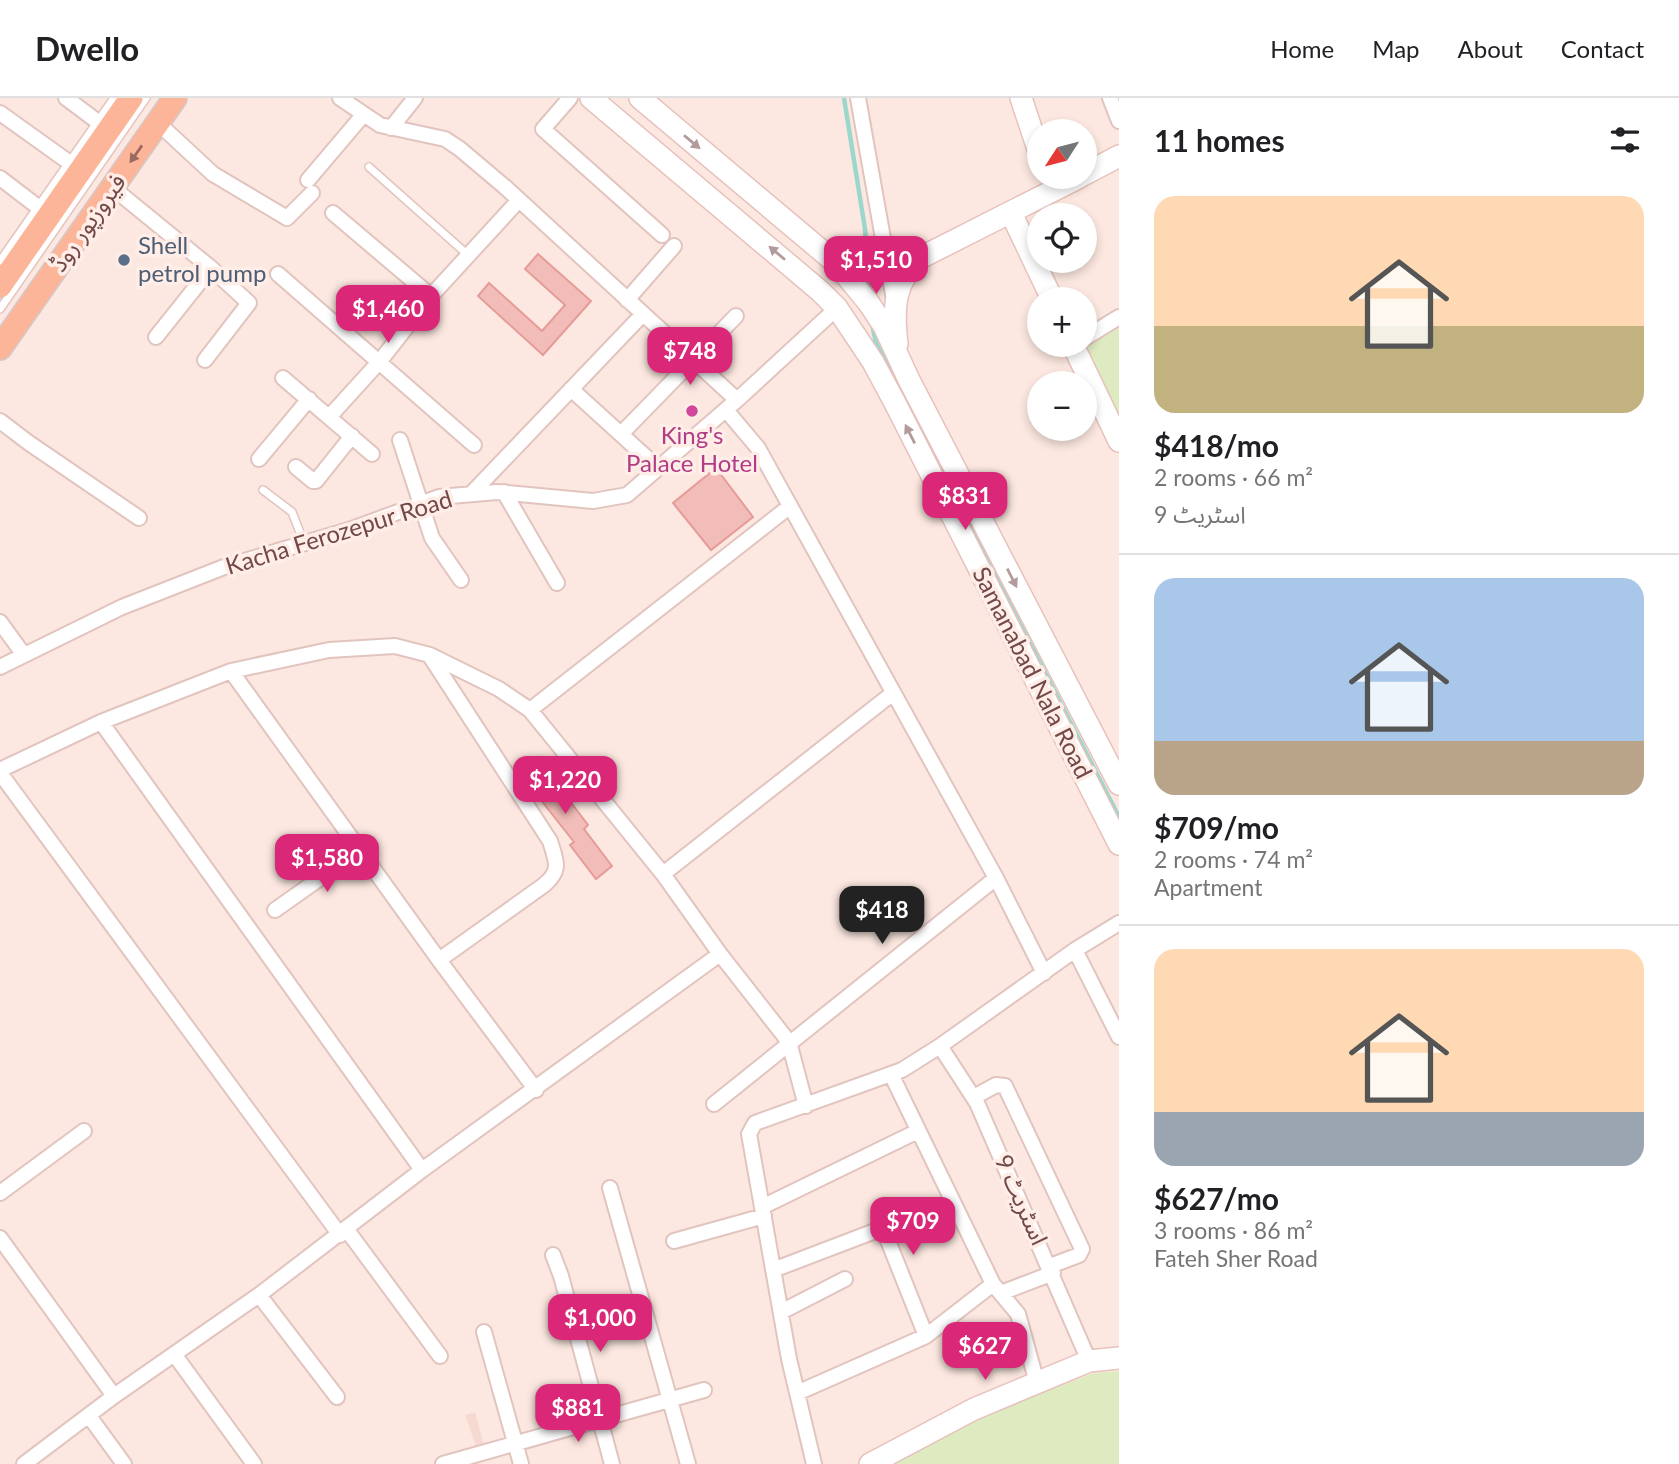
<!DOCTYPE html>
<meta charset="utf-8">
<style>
:root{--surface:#fff;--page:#f2f2f2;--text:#202124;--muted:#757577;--line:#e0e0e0;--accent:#db2777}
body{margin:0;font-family:Lato,"Noto Sans Arabic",sans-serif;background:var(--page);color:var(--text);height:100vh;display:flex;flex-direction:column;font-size:26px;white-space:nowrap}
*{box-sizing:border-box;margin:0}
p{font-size:23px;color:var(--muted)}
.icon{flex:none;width:38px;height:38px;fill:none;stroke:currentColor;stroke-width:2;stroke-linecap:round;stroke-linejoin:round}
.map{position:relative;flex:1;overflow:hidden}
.sheet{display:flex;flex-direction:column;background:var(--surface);width:560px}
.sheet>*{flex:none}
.needle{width:46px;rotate:234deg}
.fabs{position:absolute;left:1027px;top:21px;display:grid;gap:14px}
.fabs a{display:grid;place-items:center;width:70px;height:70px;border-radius:50%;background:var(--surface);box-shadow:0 4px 10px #0003;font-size:35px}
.price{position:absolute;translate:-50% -60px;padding:0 16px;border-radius:14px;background:var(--accent);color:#fff;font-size:23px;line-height:46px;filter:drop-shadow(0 2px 4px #0008)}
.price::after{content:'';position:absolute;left:50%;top:42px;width:21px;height:16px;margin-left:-10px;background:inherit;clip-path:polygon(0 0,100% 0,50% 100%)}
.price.selected{background:#222;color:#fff}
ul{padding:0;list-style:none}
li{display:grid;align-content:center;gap:14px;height:371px;padding:0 35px}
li+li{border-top:2px solid var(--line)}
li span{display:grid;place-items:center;height:217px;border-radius:21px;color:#555}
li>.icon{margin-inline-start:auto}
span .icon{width:126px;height:126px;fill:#fffc;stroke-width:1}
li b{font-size:30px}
h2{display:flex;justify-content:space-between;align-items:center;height:84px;padding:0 35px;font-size:30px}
header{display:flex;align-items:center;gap:42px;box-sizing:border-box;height:98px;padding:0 35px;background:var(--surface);border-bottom:2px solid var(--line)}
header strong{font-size:33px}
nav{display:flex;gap:38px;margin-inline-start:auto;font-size:24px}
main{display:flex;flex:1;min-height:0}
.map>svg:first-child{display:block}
.residential{fill:#f6dad2}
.green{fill:#deeabf}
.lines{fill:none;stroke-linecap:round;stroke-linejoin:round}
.stream{stroke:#9bd7cd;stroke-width:4.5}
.building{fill:#f2bcb8;stroke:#e59c98;stroke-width:2}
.lane-casing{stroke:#e2c4bf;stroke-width:10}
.street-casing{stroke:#e2c4bf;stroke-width:18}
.secondary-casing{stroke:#e7c2bc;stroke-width:24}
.primary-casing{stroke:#d5c8c8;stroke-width:26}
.lane{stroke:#fff;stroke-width:7}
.street{stroke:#fff;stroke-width:14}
.secondary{stroke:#fff;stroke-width:21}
.primary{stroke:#fcb598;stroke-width:23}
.oneway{fill:#b29b9a}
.oneway2{fill:#9c6960}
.service-dot{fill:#5c6f8a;stroke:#ffede7;stroke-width:2.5}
.hotel-dot{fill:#d1479c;stroke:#ffede7;stroke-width:2.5}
.labels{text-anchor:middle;stroke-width:7;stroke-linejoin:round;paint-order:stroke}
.street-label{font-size:24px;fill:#734948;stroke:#ffede7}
.service-label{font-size:24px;fill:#4e5e75;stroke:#ffede7;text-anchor:start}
.hotel-label{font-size:24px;fill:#b23c85;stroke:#ffede7}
</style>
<header>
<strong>Dwello</strong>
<nav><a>Home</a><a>Map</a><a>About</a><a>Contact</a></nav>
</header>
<main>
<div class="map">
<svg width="1119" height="1366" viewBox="0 0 1119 1366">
<rect width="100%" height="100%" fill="#fce8e0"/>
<path class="residential" d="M475,1314L485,1350L477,1351L465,1317Z"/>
<path class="green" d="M1119,219V343L1073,247Z
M1119,1273V1366H892L984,1317L1094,1275Z"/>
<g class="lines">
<path class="stream" d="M844,0L865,131L867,158
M868,171L870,193
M872,226L876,245L1119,719"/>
</g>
<path class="building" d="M538,156L591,203L543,257L478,198L489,185L542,233L565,207L525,171Z
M716,370L753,419L711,452L673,405Z
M536,659L588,727L584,731L612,768L596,781L570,747L574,744L518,673Z"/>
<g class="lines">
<g class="lane-casing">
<path id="lane" d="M369,69L468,157
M0,163L114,0
M0,211L146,0
M263,392L292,414L304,445"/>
</g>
<g class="street-casing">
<path id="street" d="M66,0L98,24
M340,0L380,27L445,41L460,51L505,89L737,302
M570,0L543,31L662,137
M858,0L894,202
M1110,0L1119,23
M0,15L70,65
M158,25L213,76L287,120L312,95
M391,30L415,0
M0,80L38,109
M308,82L364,16
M113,90L211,170L249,205L205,262
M333,115L431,198
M278,176L474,347
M627,202L674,148
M156,239L211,170
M1085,240L1119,219
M283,280L372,356
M571,291L658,370
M726,312L758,350L996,780L1044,875
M330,318L380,263L431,198L519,102
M0,323L29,345L139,420
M621,336L736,218
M400,342L432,440L461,482
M259,361L309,301
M296,369L313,383H316L352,338
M504,394L557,485
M471,396L643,216
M0,524L24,557
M430,558L550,743C556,763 562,772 544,787L439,862
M0,569L122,509L224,469L349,432L439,399L497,394L593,403L627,397L737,302L837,210
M231,573L439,862L536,992
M530,612L789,409
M101,624L422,1072
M0,672L101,624L231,573L329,552L395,548L430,557L499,591L530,612L663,776L720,856L789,944L806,1008
M0,675L340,1137
M663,776L893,595
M275,812L360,752
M1075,852L1119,939
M940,948L977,1005L1089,1263
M891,976L993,1186L1018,1216L1037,1285
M974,999L996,987L1005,988L1082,1151L1079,1157L1050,1168
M714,1006L996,780
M610,1090L688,1366
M0,1095L84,1033
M762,1109L918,1033
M347,1132L440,1258
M0,1140L114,1298
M674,1143L764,1118
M553,1157L561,1178L612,1366
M773,1172L883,1130L926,1238
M1001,1195L1053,1175
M259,1197L337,1299
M781,1214L845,1181
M484,1234L521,1366
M174,1256L254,1366
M797,1295L926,1238L993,1186
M89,1318L124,1366
M24,1366L114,1298L259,1197L422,1072L720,856
M443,1366L704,1292
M814,1366L789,1261L749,1036L755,1025L902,972L940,948L1075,852L1119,825"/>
</g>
<g class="secondary-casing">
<path id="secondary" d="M591,0L820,193L837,210L873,264L895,305L1119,746
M640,0L836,165L868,204L884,228L909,282L1119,686
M1021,0L1040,57
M1085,76L1119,58
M1011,115L1052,201
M836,165H899L922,159L1080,79
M897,246C893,211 893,183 922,159
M1073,247L1119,343
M870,1366L974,1311L1089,1263L1119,1260"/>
</g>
<g class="primary-casing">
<path id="primary" d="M0,188L131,0
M0,250L175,0"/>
</g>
<use href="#lane" class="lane"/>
<use href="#street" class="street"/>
<use href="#secondary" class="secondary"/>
<use href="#primary" class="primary"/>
</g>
<defs><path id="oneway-solid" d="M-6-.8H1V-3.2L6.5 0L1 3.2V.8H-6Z" transform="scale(1.75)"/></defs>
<g class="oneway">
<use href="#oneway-solid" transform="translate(692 44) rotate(40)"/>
<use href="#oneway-solid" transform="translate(777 155) rotate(-140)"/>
<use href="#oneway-solid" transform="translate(910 336) rotate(-117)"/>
<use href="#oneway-solid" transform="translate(1012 480) rotate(63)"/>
</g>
<use class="oneway2" href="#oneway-solid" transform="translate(136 56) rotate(125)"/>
<circle class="service-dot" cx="124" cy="162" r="7"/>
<circle class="hotel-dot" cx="692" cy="313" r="7"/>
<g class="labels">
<g class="street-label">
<text transform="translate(88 125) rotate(-55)" y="8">فیروزپور روڈ</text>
<text transform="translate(339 435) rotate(-17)" y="8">Kacha Ferozepur Road</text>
<text transform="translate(1032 575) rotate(63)" y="8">Samanabad Nala Road</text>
<text transform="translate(1021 1102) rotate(66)" y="8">اسٹریٹ 9</text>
</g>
<g class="service-label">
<text x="138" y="156">Shell<tspan x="138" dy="28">petrol pump</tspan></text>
</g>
<g class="hotel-label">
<text x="692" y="346">King's<tspan x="692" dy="28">Palace Hotel</tspan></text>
</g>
</g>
</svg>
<div class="fabs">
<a><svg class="needle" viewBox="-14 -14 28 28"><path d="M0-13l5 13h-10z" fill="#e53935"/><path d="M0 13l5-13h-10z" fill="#757577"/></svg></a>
<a><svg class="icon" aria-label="locate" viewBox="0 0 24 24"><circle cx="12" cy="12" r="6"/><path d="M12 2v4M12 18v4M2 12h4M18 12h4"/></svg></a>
<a>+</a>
<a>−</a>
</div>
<b class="price" style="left:876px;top:198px">$1,510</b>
<b class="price" style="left:388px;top:247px">$1,460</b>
<b class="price" style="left:690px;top:289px">$748</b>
<b class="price" style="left:965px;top:434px">$831</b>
<b class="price" style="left:565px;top:718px">$1,220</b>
<b class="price" style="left:327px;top:796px">$1,580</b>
<b class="price selected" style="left:882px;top:848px">$418</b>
<b class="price" style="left:913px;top:1159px">$709</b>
<b class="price" style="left:600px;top:1256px">$1,000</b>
<b class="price" style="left:985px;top:1284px">$627</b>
<b class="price" style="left:578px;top:1346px">$881</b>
</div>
<section class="sheet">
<h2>11 homes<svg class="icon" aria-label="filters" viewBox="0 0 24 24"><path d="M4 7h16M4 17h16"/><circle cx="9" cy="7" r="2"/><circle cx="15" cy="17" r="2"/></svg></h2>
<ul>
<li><span style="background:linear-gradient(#ffd9b3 60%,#c2b280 0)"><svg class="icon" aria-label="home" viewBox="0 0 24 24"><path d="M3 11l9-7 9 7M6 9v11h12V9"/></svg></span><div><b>$418/mo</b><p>2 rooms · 66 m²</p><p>اسٹریٹ 9</p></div></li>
<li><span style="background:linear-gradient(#a9c7e8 75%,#b9a48a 0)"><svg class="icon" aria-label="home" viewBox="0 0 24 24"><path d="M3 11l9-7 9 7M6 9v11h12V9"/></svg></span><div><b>$709/mo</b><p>2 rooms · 74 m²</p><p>Apartment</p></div></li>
<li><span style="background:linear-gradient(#ffd9b3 75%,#9aa5b1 0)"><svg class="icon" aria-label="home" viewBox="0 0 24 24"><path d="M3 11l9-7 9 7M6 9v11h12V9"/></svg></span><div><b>$627/mo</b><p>3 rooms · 86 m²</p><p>Fateh Sher Road</p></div></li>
</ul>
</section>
</main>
